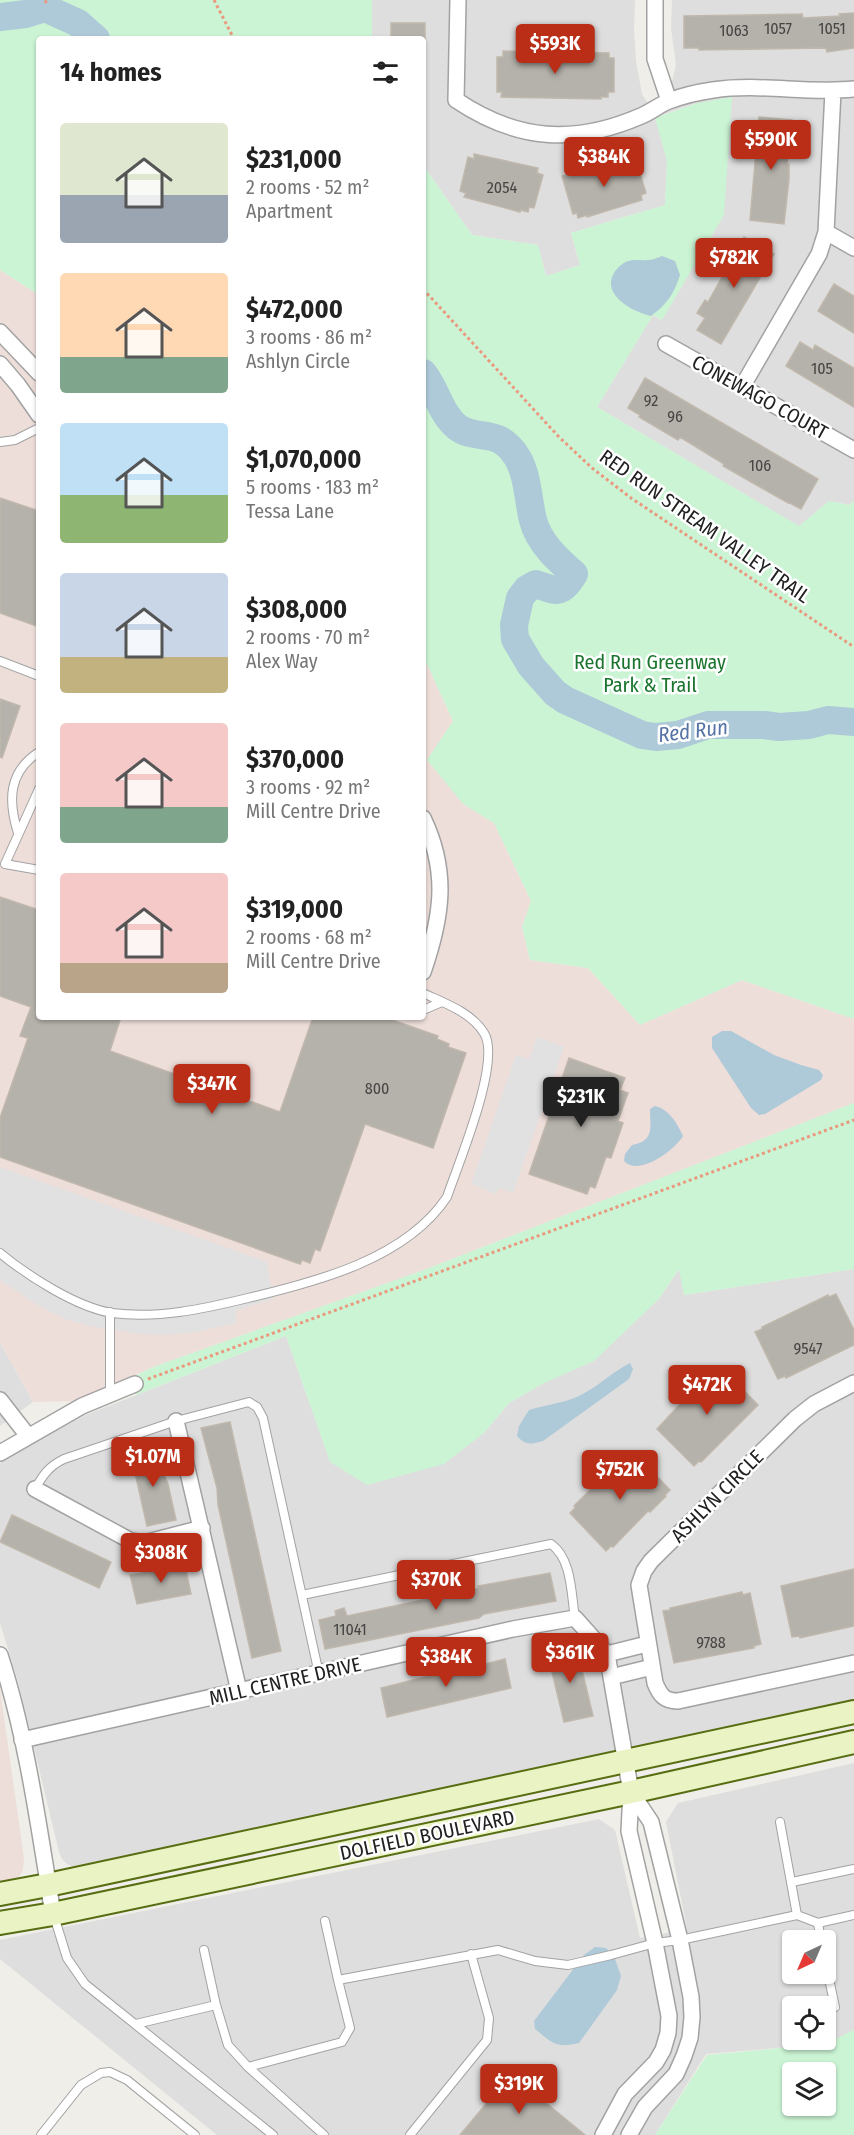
<!DOCTYPE html>
<meta charset="utf-8">
<style>
:root{--surface:#fff;--page:#f6f6f6;--text:#222;--muted:#767676;--accent:#ba2e17}
body{margin:0;font-family:"Fira Sans Condensed",sans-serif;background:var(--page);color:var(--text);height:100vh;display:flex;flex-direction:column;font-size:22px;white-space:nowrap}
*{box-sizing:border-box;margin:0}
p{font-size:20px;color:var(--muted)}
.icon{flex:none;width:33px;height:33px;fill:none;stroke:currentColor;stroke-width:2;stroke-linecap:round;stroke-linejoin:round}
.map{position:relative;flex:1;overflow:hidden}
.side{position:absolute;left:36px;top:36px;width:390px;height:984px;display:flex;flex-direction:column;background:var(--surface);border-radius:6px;box-shadow:0 2px 4px #0004}
.side>*{flex:none}
.needle{width:39px;rotate:224deg}
.tools{position:absolute;left:782px;top:1930px;display:grid;gap:12px}
.tools a{display:grid;place-items:center;width:54px;height:54px;border-radius:6px;background:var(--surface);box-shadow:0 2px 4px #0004;font-size:30px}
.price{position:absolute;translate:-50% -51px;padding:0 14px;border-radius:6px;background:var(--accent);color:#fff;font-size:20px;line-height:39px;filter:drop-shadow(0 2px 3px #0008)}
.price::after{content:'';position:absolute;left:50%;top:36px;width:18px;height:14px;margin-left:-9px;background:inherit;clip-path:polygon(0 0,100% 0,50% 100%)}
.price.on{background:#222;color:#fff}
ul{padding:0;list-style:none}
li{display:flex;align-items:center;gap:18px;height:150px;padding:0 24px}
li span{display:grid;place-items:center;flex:none;width:168px;height:120px;border-radius:6px;color:#555}
li>.icon{margin-inline-start:auto}
span .icon{width:72px;height:72px;fill:#fffc;stroke-width:1}
li b{font-size:26px}
h2{display:flex;justify-content:space-between;align-items:center;height:72px;padding:0 24px;font-size:26px}
.map>svg:first-child{display:block}
.residential{fill:#dfdede;fill-rule:evenodd}
.commercial{fill:#eededa}
.park{fill:#cbf4d4;fill-rule:evenodd}
.parking{fill:#e1e1e1}
.water{fill:#aec9d8}
.lines{fill:none;stroke-linecap:round;stroke-linejoin:round}
.river{stroke:#aec9d8;stroke-width:28}
.building{fill:#b5b1ab;stroke:#c0b8ac;stroke-width:1.5}
.service-casing{stroke:#a2a2a2;stroke-width:10}
.minor-casing{stroke:#a2a2a2;stroke-width:18}
.secondary-casing{stroke:#576d12;stroke-width:26}
.path{stroke:#ea997f;stroke-width:3;stroke-dasharray:3 3;stroke-linecap:butt}
.service{stroke:#fff;stroke-width:8}
.minor{stroke:#fff;stroke-width:15}
.secondary{stroke:#eaf3c3;stroke-width:22}
.labels{text-anchor:middle;stroke-width:5;stroke-linejoin:round;paint-order:stroke}
.number-label{font-size:16px;fill:#464544}
.street-label{font-size:20px;fill:#212121;stroke:#fff}
.park-label{font-size:20px;fill:#19742d;stroke:#fff}
.water-label{font-size:21px;font-style:italic;fill:#5774a6;stroke:#fff}
</style>
<div class="map">
<svg width="854" height="2135" viewBox="0 0 854 2135">
<rect width="100%" height="100%" fill="#f0eee8"/>
<path class="residential" d="M372,0H635L634,28L636,61L642,94L656,117L666,106L676,65L671,28L672,0H854V501L849,505L829,501L800,527L597,407L653,315L661,320L697,103L656,117L667,161L665,205L571,233L580,265L546,276L538,245L472,235L423,165V39H372Z
M680,1268L684,1295L854,1269V1703L83,1871L67,1864L62,1859L59,1852L18,1681L0,1623V1464L2,1461L44,1437L86,1415L286,1336L330,1461L485,1432L509,1403L542,1384L658,1300Z
M0,1342L33,1402L0,1426Z
M854,1763V2031L825,2044L706,2054L655,2135H217L0,1959V1940L599,1819L615,1830L640,1938L687,1929L666,1822L678,1803ZM792,1941H825V1974H792ZM792,2007H825V2040H792Z"/>
<path class="commercial" d="M0,270L39,295V1017H423V660L428,666L453,721L463,804L494,823L531,901L522,927L530,960L588,968L640,1025L742,980L854,1019V1103L421,1271L156,1366L77,1401L33,1402L0,1342Z
M0,1689L24,1858L23,1870L18,1879L8,1885L0,1886Z"/>
<path class="park" d="M0,0H372V39H39V295L0,270Z
M732,97L724,215L662,320L653,315L597,407L799,526L829,501L849,505L854,501V1019L742,980L640,1025L588,968L530,960L522,927L531,901L494,823L463,804L427,760L453,721L428,666L423,660V165L472,235L538,245L546,276L580,265L571,233L665,205L667,161L655,118L697,103Z
M854,1103V1269L684,1295L679,1269L658,1300L594,1361L542,1384L509,1403L485,1432L444,1464L367,1485L330,1462L286,1336L136,1395L128,1379L156,1366L421,1271Z
M854,2030V2135H655L707,2055L825,2044ZM792,2073H825V2106H792Z"/>
<path class="parking" d="M537,1037L564,1047L513,1193L499,1188L496,1194L471,1184L516,1055L529,1059Z
M0,1167L267,1262L273,1299L235,1311L237,1323L195,1332L166,1335L140,1334L90,1326L65,1319L39,1306L0,1280Z"/>
<path class="water" d="M662,256L675,261L680,275C674,294 667,304 651,316C633,312 601,295 614,273C617,268 623,262 629,261C634,259 642,261 648,260C652,260 657,258 662,256Z
M722,1031H731L774,1055L801,1065L819,1070L823,1075L821,1080L765,1114L759,1115L751,1108L712,1048V1037Z
M655,1106C669,1109 677,1123 683,1136C675,1150 639,1177 624,1161L625,1154L632,1145C655,1141 650,1127 650,1109Z
M630,1363L633,1369L629,1379L543,1441C531,1444 526,1446 517,1436L519,1426L529,1410C545,1405 564,1403 579,1396C598,1387 612,1372 630,1363Z
M595,1947L606,1948L614,1956L621,1976L617,1990L579,2043C556,2048 553,2044 535,2029L534,2021L584,1955Z"/>
<g class="lines">
<path class="river" d="M0,17L26,14L45,8L78,23L96,39
M423,373C437,390 440,413 457,427C477,442 498,426 517,457C528,475 528,500 533,520C539,543 557,559 574,574C560,596 557,591 536,584L527,589L520,598L514,625L515,639L531,666L555,693L565,700L642,735L656,737L678,735L708,725H764L779,727L809,725L828,720L854,722"/>
</g>
<path class="building" d="M854,13V48L827,52L826,48L699,50V48H684V16L802,14L803,18L840,16L839,14Z
M391,23H425V39H391Z
M503,51L609,53V58H614V92H608V97H601V99L501,97L502,92H497V57H503Z
M759,117L792,120L787,164H789V179L784,224L750,220Z
M474,154L538,168L537,173L543,175L534,208L529,207L528,212L521,210L520,212L464,197L466,193L460,191L468,157L474,159Z
M630,157L631,162L636,160L646,193L641,195L642,200L587,217V215L578,218L577,213L573,214L562,176Z
M744,237L774,254L721,344L697,330L705,318L697,313L705,300L708,302L730,263L727,262Z
M834,284L854,296V333L818,311Z
M800,342L813,350L815,345L854,368V407L786,366Z
M645,378L818,479L801,509L788,502V503L723,466L724,464L680,437L678,440L639,417L640,415L628,408Z
M0,498L39,511V627L0,613Z
M0,699L20,706L2,758L0,757Z
M0,897L39,910V1017H121L110,1051L280,1112L313,1017H384L438,1036L437,1039L449,1044L448,1047L466,1053L433,1148L365,1124L320,1251L315,1249L310,1263L302,1260L300,1264L0,1157V1118L28,1038L20,1036L31,1007L0,996Z
M569,1058L625,1078L620,1090L628,1093L618,1121L623,1123L611,1158L606,1157L595,1188L590,1186L587,1194L529,1174Z
M836,1294L854,1330V1345L786,1378L785,1376L778,1379L755,1332L762,1329V1327L828,1295L829,1297Z
M721,1367L758,1405L701,1462L699,1461L694,1466L657,1429L682,1402L715,1370L716,1372Z
M230,1422L281,1651L252,1658L218,1505L217,1488L201,1428Z
M159,1448L163,1472L168,1484L176,1520L147,1526L131,1455Z
M634,1452L670,1490L665,1495L666,1496L650,1512L648,1511L613,1547L611,1546L606,1551L570,1513L575,1508L574,1506L590,1490L627,1455L629,1457Z
M12,1515L111,1562L99,1588L0,1542Z
M185,1565L191,1594L137,1604L130,1575Z
M854,1569V1626L800,1638L799,1636L792,1637L781,1586Z
M550,1573L556,1601L484,1614L479,1618L325,1649L319,1620L336,1616L335,1611L344,1608L347,1616L479,1588L478,1586Z
M742,1592L743,1595L750,1593L761,1644L754,1646V1648L674,1663L663,1611L670,1610V1608Z
M576,1645L593,1716L564,1722L547,1651Z
M505,1659L511,1688L387,1717L381,1688L429,1676L435,1677Z
M511,2074L585,2135H460Z"/>
<g class="lines">
<g class="service-casing">
<path id="service" d="M0,442L15,440L39,428
M0,661L39,676
M39,789L5,864L39,870
M18,833C8,801 8,772 39,752
M423,1010L442,1002
M0,1253C28,1276 76,1307 112,1313C158,1319 203,1309 248,1298C316,1282 406,1259 447,1197C458,1164 502,1061 484,1033C471,1012 444,1003 423,993
M110,1312V1394
M35,1489C43,1475 49,1466 64,1459L176,1421L249,1402L257,1407L263,1418L319,1674
M302,1595L551,1544C572,1559 571,1593 575,1618
M780,1822L797,1915
M792,1882L854,1869
M54,1916L67,1958L85,1984L273,2135
M325,1921L338,1980
M818,1923L821,1941
M204,1950L216,2005
M825,1960L835,2007
M136,2024L216,2005L228,2045L248,2067L342,2042L350,2028L338,1980L498,1950L535,1961L568,1965L611,1955L655,1943L680,1940L797,1915L818,1923L854,1915
M248,2067L324,2135
M41,2135L81,2085L101,2073L110,2072L127,2080L195,2135
M410,2135L487,2040L489,2018L471,1954"/>
</g>
<g class="minor-casing">
<path id="minor" d="M458,0L456,100C517,141 574,145 641,116C651,112 659,105 669,101C682,96 699,92 713,90C760,83 807,94 854,89
M655,0V59L669,101
M826,232L854,248
M0,332L39,373
M666,344L854,450
M0,364L18,385L39,415
M742,387L819,254L826,232L833,91
M423,818C449,872 442,917 423,972
M854,1383L814,1404L795,1419L651,1561L644,1571L639,1585L655,1683C660,1695 664,1701 678,1701L854,1663
M0,1400L28,1436
M176,1421L239,1691
M0,1453L82,1406L135,1384
M35,1489L131,1541L144,1543L202,1528
M607,1654L647,1644
M0,1655C27,1738 39,1828 53,1914
M611,1677L652,1667
M22,1740L513,1629L575,1618L607,1654L631,1792L629,1831L655,1943L669,2016L668,2033L663,2050L656,2062L625,2094L603,2135
M629,2135L645,2107L676,2074L684,2056L690,2038L692,2017L691,1997L680,1940L651,1822L631,1792"/>
</g>
<g class="secondary-casing">
<path id="secondary" d="M0,1894L48,1885L854,1712
M0,1923L53,1914L631,1792L854,1742"/>
</g>
<path class="path" d="M214,0L234,39
M45,3L47,0
M423,289L559,437L592,468L631,498L854,647
M148,1379L854,1120"/>
<use href="#service" class="service"/>
<use href="#minor" class="minor"/>
<use href="#secondary" class="secondary"/>
</g>
<g class="labels">
<g class="number-label">
<text x="778" y="34">1057</text>
<text x="832" y="34">1051</text>
<text x="734" y="36">1063</text>
<text x="502" y="193">2054</text>
<text x="822" y="374">105</text>
<text x="651" y="406">92</text>
<text x="675" y="422">96</text>
<text x="760" y="471">106</text>
<text x="377" y="1094">800</text>
<text x="808" y="1354">9547</text>
<text x="350" y="1635">11041</text>
<text x="711" y="1648">9788</text>
</g>
<g class="street-label">
<text transform="translate(760 397) rotate(29)" y="7">CONEWAGO COURT</text>
<text transform="translate(705 526) rotate(35)" y="7">RED RUN STREAM VALLEY TRAIL</text>
<text transform="translate(717 1496) rotate(-45)" y="7">ASHLYN CIRCLE</text>
<text transform="translate(285 1681) rotate(-13)" y="7">MILL CENTRE DRIVE</text>
<text transform="translate(427 1835) rotate(-12)" y="7">DOLFIELD BOULEVARD</text>
</g>
<g class="park-label">
<text x="650" y="669">Red Run Greenway<tspan x="650" dy="23">Park &amp; Trail</tspan></text>
</g>
<g class="water-label">
<text transform="translate(693 731) rotate(-7)" y="7">Red Run</text>
</g>
</g>
</svg>
<div class="tools">
<a><svg class="needle" viewBox="-14 -14 28 28"><path d="M0-13l5 13h-10z" fill="#e53935"/><path d="M0 13l5-13h-10z" fill="#767676"/></svg></a>
<a><svg class="icon" aria-label="locate" viewBox="0 0 24 24"><circle cx="12" cy="12" r="6"/><path d="M12 2v4M12 18v4M2 12h4M18 12h4"/></svg></a>
<a><svg class="icon" aria-label="layers" viewBox="0 0 24 24"><path d="M12 4l9 5-9 5-9-5zM3 14l9 5 9-5"/></svg></a>
</div>
<b class="price" style="left:555px;top:75px">$593K</b>
<b class="price" style="left:771px;top:171px">$590K</b>
<b class="price" style="left:604px;top:188px">$384K</b>
<b class="price" style="left:734px;top:289px">$782K</b>
<b class="price" style="left:212px;top:1115px">$347K</b>
<b class="price on" style="left:581px;top:1128px">$231K</b>
<b class="price" style="left:707px;top:1416px">$472K</b>
<b class="price" style="left:153px;top:1488px">$1.07M</b>
<b class="price" style="left:620px;top:1501px">$752K</b>
<b class="price" style="left:161px;top:1584px">$308K</b>
<b class="price" style="left:436px;top:1611px">$370K</b>
<b class="price" style="left:570px;top:1684px">$361K</b>
<b class="price" style="left:446px;top:1688px">$384K</b>
<b class="price" style="left:519px;top:2115px">$319K</b>
<section class="side">
<h2>14 homes<svg class="icon" aria-label="filters" viewBox="0 0 24 24"><path d="M4 7h16M4 17h16"/><circle cx="9" cy="7" r="2"/><circle cx="15" cy="17" r="2"/></svg></h2>
<ul>
<li><span style="background:linear-gradient(#dfe7d0 60%,#9aa5b1 0)"><svg class="icon" aria-label="home" viewBox="0 0 24 24"><path d="M3 11l9-7 9 7M6 9v11h12V9"/></svg></span><div><b>$231,000</b><p>2 rooms · 52 m²</p><p>Apartment</p></div></li>
<li><span style="background:linear-gradient(#ffd9b3 70%,#7fa58c 0)"><svg class="icon" aria-label="home" viewBox="0 0 24 24"><path d="M3 11l9-7 9 7M6 9v11h12V9"/></svg></span><div><b>$472,000</b><p>3 rooms · 86 m²</p><p>Ashlyn Circle</p></div></li>
<li><span style="background:linear-gradient(#bfe0f5 60%,#8fb573 0)"><svg class="icon" aria-label="home" viewBox="0 0 24 24"><path d="M3 11l9-7 9 7M6 9v11h12V9"/></svg></span><div><b>$1,070,000</b><p>5 rooms · 183 m²</p><p>Tessa Lane</p></div></li>
<li><span style="background:linear-gradient(#c9d6e8 70%,#c2b280 0)"><svg class="icon" aria-label="home" viewBox="0 0 24 24"><path d="M3 11l9-7 9 7M6 9v11h12V9"/></svg></span><div><b>$308,000</b><p>2 rooms · 70 m²</p><p>Alex Way</p></div></li>
<li><span style="background:linear-gradient(#f6c9c9 70%,#7fa58c 0)"><svg class="icon" aria-label="home" viewBox="0 0 24 24"><path d="M3 11l9-7 9 7M6 9v11h12V9"/></svg></span><div><b>$370,000</b><p>3 rooms · 92 m²</p><p>Mill Centre Drive</p></div></li>
<li><span style="background:linear-gradient(#f6c9c9 75%,#b9a48a 0)"><svg class="icon" aria-label="home" viewBox="0 0 24 24"><path d="M3 11l9-7 9 7M6 9v11h12V9"/></svg></span><div><b>$319,000</b><p>2 rooms · 68 m²</p><p>Mill Centre Drive</p></div></li>
</ul>
</section>
</div>
